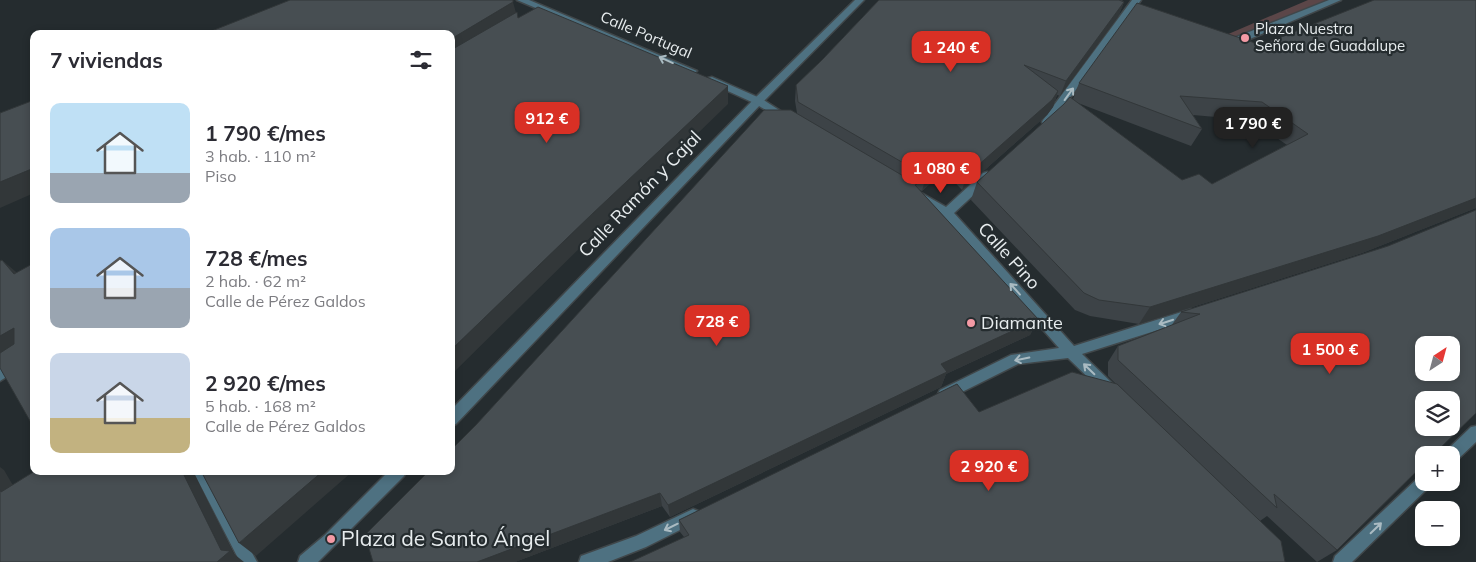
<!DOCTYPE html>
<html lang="es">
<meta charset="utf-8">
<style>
:root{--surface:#fff;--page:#f7f7f7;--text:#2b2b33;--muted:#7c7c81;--accent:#d93025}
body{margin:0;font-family:Mulish,sans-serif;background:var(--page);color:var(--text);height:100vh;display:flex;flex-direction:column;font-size:19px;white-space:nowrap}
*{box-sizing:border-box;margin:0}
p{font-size:16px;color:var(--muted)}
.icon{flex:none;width:28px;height:28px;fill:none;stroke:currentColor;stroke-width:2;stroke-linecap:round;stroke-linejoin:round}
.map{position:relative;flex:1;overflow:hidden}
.panel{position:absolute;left:30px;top:30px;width:425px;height:445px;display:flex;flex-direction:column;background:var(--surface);border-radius:10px;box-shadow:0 2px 8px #0003}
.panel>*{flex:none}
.needle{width:32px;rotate:36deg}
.controls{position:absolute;left:1415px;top:336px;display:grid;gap:10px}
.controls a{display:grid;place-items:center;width:45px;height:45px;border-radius:10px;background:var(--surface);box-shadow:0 2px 8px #0003;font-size:25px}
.price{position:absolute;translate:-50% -42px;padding:0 11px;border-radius:10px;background:var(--accent);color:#fff;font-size:16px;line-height:32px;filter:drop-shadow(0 1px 2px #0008)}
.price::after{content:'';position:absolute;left:50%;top:30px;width:15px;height:11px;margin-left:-8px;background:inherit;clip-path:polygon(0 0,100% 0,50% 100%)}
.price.selected{background:#222;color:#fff}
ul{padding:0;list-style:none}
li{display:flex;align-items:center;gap:15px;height:125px;padding:0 20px}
li span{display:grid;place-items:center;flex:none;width:140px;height:100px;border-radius:10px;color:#555}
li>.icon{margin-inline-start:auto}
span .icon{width:60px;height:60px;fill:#fffc;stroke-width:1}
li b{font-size:21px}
h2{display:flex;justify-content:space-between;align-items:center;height:60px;padding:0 20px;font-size:21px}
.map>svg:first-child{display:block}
.green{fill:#5b4648}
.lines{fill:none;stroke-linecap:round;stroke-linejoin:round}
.pedestrian-casing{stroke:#40474a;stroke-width:3}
.minor-casing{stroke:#40474a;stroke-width:3}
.pedestrian{fill:#4e7181;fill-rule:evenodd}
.minor{fill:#4e7181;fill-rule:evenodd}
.wall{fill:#3d4347;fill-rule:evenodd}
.shaded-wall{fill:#323739}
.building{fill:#474e52;stroke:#323739;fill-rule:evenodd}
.oneway{stroke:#aabbc2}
.poi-dot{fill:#f49aa5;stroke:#252c2f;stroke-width:2}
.labels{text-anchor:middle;stroke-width:4.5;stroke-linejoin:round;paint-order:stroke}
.far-poi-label{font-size:15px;fill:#e7ecee;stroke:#252c2f;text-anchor:start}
.far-street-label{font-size:15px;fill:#e7ecee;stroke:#252c2f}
.street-label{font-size:18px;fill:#e7ecee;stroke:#252c2f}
.poi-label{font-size:18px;fill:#e7ecee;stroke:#252c2f;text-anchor:start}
.near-poi-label{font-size:21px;fill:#e7ecee;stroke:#252c2f;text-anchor:start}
</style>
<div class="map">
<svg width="1476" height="562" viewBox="0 0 1476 562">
<rect width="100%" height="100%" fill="#252c2f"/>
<path class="green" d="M1308,0H1331L1232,41L1226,35Z"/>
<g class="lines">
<g class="pedestrian-casing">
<path id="pedestrian" d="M855,0H864L762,103L456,424L451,426V410L754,99Z
M193,471H208L257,562H240Z
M389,471H406L404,476L318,562H298L300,556L325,535Z"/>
</g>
<g class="minor-casing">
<path id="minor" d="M517,0H529L697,71L692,74L689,73Z
M1132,0H1141L1051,124H1043L1042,122L1043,120Z
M1329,0H1341L1236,45H1230L1224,42Z
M712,77L762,99L793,119L792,121H784L754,103L708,82V78Z
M987,172L991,173L993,176L991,179L954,213L1074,346L1191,309L1196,310L1197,314L1196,318L1082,354L1115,386L1117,390L1115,394L1110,396L1105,394L1068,358L1018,364L950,398L945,400L940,398L938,394L940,390L1011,355L1059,348L943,216L915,200L913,197L919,193L923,194L946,207L983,173Z
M34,347V359L0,381V368Z
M1476,426V442L1456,461L1451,463V455H1444L1446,451L1471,427Z
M1424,475V482H1431L1429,487L1352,562H1333L1335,556L1419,477Z
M693,509L698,511L701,516L698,521L646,547L608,562H579L581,556L636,536Z"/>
</g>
<use href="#pedestrian" class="pedestrian"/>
<use href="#minor" class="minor"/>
</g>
<path class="wall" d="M879,0H1123L1122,1L1124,2L1118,17L1060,96L1057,95L1053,107L1047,115L962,190L944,171L922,191L918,189L1038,319L1030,335L946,374L941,387L670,517L662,506L515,562L797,113L795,101L796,85L822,60Z
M1476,0V208L1362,253L1139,324L1090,316L1075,310L971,200L977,182L1073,99L1079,83ZM1078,103L1191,146L1202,129L1193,115L1251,120L1287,145L1212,184L1182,180Z
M1388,246L1337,550L1317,562L1267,516L1260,521L684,537L680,532L679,520L979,412L1116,384L1108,376V362L1118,346L1171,326L1181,312Z"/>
<path class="shaded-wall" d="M513,2L518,20L451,61V39Z
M1124,2L1118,17L1060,96L1066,81Z
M728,86V104L595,233L451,375V350L591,215Z
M1058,91L1053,107L1047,115L962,190L967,175Z
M948,156L944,171L922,191L926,176Z
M34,168V193L0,208V182Z
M1476,198V208L1362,253L1139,324L1150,307Z
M2,260L22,277L14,274Z
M1038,319L1030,335L946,374L941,387L670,517L668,505L941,364Z
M14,328L34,345L0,354V336Z
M0,467L4,470L25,506L1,492L0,489Z
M182,471H193L234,554L244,562H217L221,550Z
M323,471H353L256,556L239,543Z
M660,493L662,506L515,562H477Z"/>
<path class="building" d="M290,0H513V2L451,39V34H204Z
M879,0H1119L1124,2L1066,81L1024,65L1058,91L1052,100L967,175L948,156L926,176L798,102L796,85L822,60Z
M1374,0H1476V198L1378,236L1150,307L1099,300L1084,293L977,182L1064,104L1070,97L1182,180L1199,174L1212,184L1308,134L1262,102L1180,96L1202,129L1079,83L1137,3L1261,45Z
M538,7L728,86L591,215L451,350V50L517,12L518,18Z
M34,100V168L0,182V113Z
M764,110H791L917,184L915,185L1038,319L941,364L947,372L668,505L660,493L477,562H373L365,535L429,471H451V450L475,426Z
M1476,210V413L1433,455H1424V464L1337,550L1274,494L1277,508L1118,360V346L1200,314L1181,312L1388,246ZM1424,345H1451V372H1424ZM1424,400H1451V428H1424Z
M2,260L14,274L34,263V428L0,368V353L14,344V328L0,336V261Z
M1072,372L1117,384L1281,541L1285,562H630L689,535L679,520L957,384L979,412Z
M35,471H182L221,550L230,551L217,562H0V489L1,492Z
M201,471H323L239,543Z"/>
<defs><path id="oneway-shaft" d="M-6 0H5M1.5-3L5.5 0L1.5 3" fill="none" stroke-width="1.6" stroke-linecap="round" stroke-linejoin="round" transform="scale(1.25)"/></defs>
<g class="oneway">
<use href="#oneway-shaft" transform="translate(666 60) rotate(-156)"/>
<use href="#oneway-shaft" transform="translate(1069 94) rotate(-54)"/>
<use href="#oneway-shaft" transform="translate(1015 289) rotate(-132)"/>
<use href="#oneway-shaft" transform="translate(1166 322) rotate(162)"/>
<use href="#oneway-shaft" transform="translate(1022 359) rotate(169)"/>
<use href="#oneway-shaft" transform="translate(1089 369) rotate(-136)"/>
<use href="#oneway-shaft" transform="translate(671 527) rotate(154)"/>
<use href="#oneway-shaft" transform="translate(1376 528) rotate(-44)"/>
</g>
<g class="poi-dot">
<circle cx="1245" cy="38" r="5"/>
<circle cx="971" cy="323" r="5"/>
<circle cx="331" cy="539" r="5"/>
</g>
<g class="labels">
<g class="far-poi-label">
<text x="1255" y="34">Plaza Nuestra<tspan x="1255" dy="17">Señora de Guadalupe</tspan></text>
</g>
<g class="far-street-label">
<text transform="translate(646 35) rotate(23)" y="5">Calle Portugal</text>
</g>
<g class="street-label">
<text transform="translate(640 194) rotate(-46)" y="6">Calle Ramón y Cajal</text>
<text transform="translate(1009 256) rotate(48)" y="6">Calle Pino</text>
</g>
<g class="poi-label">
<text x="981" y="329">Diamante</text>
</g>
<g class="near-poi-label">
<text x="341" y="546">Plaza de Santo Ángel</text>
</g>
</g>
</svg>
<div class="controls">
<a><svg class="needle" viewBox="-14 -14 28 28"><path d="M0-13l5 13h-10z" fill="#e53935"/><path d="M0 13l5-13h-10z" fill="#7c7c81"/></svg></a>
<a><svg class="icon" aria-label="layers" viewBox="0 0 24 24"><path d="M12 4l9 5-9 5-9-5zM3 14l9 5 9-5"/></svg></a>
<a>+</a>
<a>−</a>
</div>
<b class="price" style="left:951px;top:73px">1 240 €</b>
<b class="price" style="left:547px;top:144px">912 €</b>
<b class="price selected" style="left:1253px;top:149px">1 790 €</b>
<b class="price" style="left:941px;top:194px">1 080 €</b>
<b class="price" style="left:717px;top:347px">728 €</b>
<b class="price" style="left:1330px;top:375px">1 500 €</b>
<b class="price" style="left:989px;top:492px">2 920 €</b>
<section class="panel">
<h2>7 viviendas<svg class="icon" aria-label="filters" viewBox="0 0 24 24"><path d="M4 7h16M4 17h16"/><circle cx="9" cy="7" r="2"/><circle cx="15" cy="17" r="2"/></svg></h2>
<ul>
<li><span style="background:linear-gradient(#bfe0f5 70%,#9aa5b1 0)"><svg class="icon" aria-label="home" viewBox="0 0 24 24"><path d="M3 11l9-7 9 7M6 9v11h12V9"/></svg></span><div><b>1 790 €/mes</b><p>3 hab. · 110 m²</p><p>Piso</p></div></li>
<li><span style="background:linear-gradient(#a9c7e8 60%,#9aa5b1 0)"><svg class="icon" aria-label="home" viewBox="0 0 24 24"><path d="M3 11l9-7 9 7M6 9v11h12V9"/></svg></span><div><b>728 €/mes</b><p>2 hab. · 62 m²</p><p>Calle de Pérez Galdos</p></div></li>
<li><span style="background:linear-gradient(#c9d6e8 65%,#c2b280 0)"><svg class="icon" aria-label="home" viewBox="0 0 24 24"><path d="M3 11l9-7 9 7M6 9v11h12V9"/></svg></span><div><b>2 920 €/mes</b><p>5 hab. · 168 m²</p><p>Calle de Pérez Galdos</p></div></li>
</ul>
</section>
</div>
